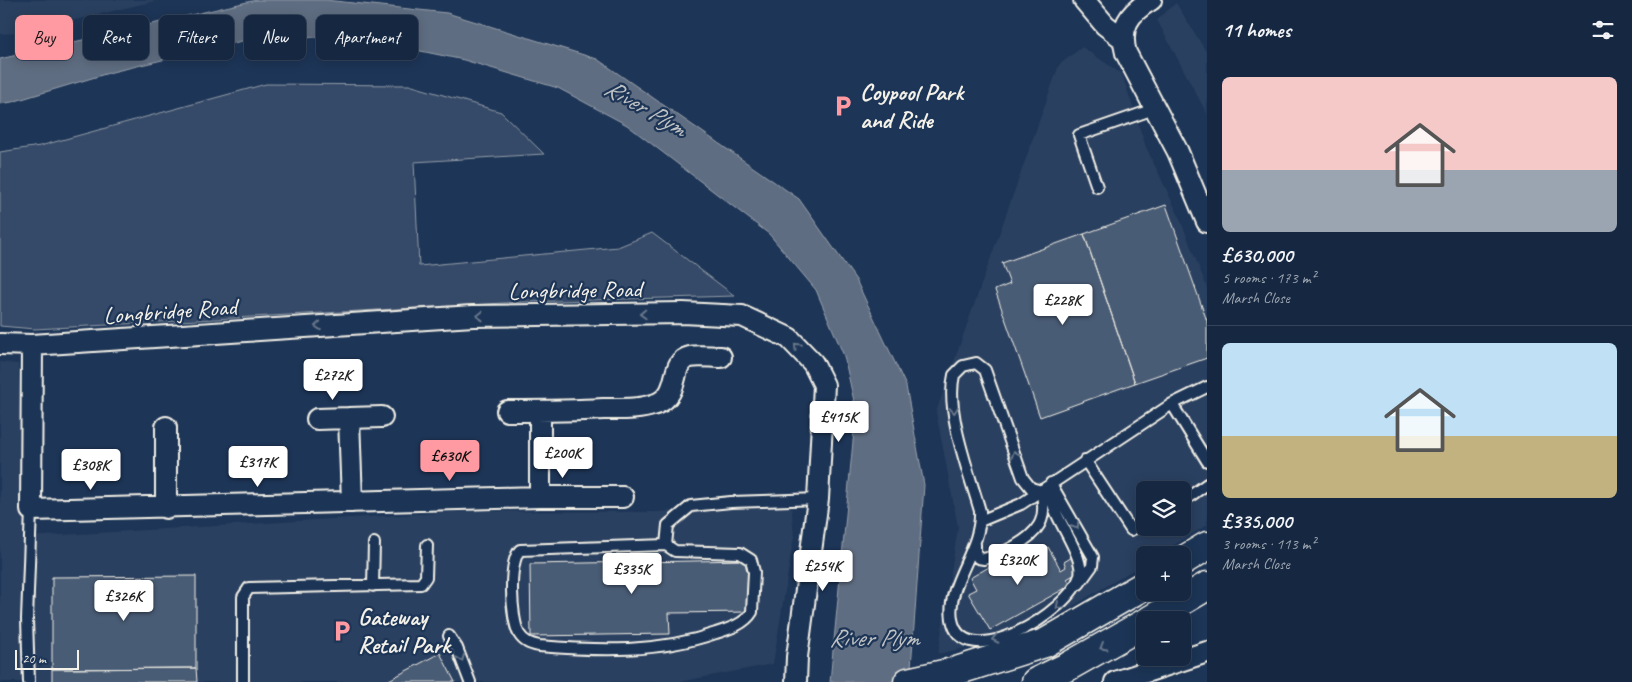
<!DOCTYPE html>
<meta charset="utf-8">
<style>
:root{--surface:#162841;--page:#23344c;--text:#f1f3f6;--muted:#9ea6b1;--line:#35445a;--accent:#ff9aa2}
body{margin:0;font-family:Caveat,sans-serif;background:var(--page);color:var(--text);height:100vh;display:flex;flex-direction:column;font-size:19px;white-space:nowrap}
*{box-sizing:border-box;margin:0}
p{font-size:16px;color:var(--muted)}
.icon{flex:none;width:28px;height:28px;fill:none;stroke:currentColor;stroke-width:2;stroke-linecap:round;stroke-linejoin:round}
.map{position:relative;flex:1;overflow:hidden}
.panel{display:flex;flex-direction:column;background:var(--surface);width:425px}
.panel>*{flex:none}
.hud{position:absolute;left:15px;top:15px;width:475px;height:45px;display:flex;gap:10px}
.tools{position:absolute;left:1136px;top:481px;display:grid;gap:10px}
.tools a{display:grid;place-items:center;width:55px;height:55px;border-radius:8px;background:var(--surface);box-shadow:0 2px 12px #0003,0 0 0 1px var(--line);font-size:25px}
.scale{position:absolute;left:15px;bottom:12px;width:64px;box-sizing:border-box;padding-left:5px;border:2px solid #f4f1e8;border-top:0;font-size:14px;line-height:18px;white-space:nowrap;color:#f4f1e8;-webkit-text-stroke:4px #1d3557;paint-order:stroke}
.price{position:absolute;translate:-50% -42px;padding:0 11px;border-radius:5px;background:#fff;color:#222;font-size:16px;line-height:32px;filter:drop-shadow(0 1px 2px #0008)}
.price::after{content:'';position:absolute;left:50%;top:30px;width:15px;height:11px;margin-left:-8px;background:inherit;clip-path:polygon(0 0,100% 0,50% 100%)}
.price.selected{background:var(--accent);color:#111}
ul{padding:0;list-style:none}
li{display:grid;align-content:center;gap:10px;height:265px;padding:0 15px}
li+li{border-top:1px solid var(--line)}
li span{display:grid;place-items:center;height:155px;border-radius:8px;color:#555}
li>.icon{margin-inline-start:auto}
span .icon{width:90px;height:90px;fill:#fffc;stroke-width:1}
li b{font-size:21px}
h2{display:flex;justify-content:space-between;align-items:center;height:60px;padding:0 15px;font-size:21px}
.chip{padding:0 18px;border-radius:8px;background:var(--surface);box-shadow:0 2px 12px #0003,0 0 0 1px var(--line);font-size:18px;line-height:45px}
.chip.selected{background:var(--accent);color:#111}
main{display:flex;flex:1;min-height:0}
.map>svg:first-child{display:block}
.built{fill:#2a4060;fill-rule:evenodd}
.green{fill:#354a67;stroke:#949ea8}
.water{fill:#5e6d82;stroke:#9aa2ab}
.building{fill:#485b74;stroke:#f4f1e8}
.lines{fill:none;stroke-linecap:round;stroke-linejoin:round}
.service-casing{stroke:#f4f1e8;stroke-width:14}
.minor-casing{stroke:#f4f1e8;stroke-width:24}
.secondary-casing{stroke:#f4f1e8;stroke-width:31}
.service{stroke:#1d3557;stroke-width:10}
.minor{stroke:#1d3557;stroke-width:20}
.secondary{stroke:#1d3557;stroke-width:28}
.oneway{stroke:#68778a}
.labels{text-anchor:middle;stroke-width:4.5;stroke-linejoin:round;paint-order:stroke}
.poi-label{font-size:24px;font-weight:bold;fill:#f4f1e8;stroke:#1d3557;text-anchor:start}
.street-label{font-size:24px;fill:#f4f1e8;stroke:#1d3557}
.water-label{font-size:25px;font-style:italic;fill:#c0c3c4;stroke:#1d3557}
</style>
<main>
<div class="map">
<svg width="1207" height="682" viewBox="0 0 1207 682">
<rect width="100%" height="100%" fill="#1d3557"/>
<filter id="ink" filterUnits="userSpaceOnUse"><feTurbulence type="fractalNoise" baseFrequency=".02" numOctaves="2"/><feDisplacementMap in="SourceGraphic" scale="10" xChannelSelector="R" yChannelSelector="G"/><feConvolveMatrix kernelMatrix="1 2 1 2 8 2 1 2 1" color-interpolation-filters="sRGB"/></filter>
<g filter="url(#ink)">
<path class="built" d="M0,0H159L21,33L0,34Z
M1176,3L1207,53V114L1157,20Z
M1082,47L1122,74L1146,147L1179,216L1207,288V525L1158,555H1145V563L1024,635L938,654L958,527L936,412L1059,65ZM1145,490H1182V528H1145Z
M0,362L18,364L27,537L468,511L659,512L791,501L794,536L773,664L679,682H0Z"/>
<path class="green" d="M266,84L409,85L501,112L544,154L414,162L419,266L618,247L652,233L735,296L522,302L35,329L0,326V152L40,146Z"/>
<path class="water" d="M256,0H325L447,13L597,59L799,199L856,280L906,386L924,485L910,682H830L856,410L844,356L816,290L769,234L627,125L558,88L464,60L363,39L267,35L112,72L12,102L0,104V59Z"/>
<path class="building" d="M1166,205L1207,321V358L1135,383L1084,234Z
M1084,234L1135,383L1040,417L995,290L1010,284L1002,263Z
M1048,547L1061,570L1066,567L1064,562L1074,556L1077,573L1067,579L1071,585L990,630L968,593L976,589L970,578L1010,555L1016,566Z
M748,560L749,612L669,613L670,634L531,636L530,564Z
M196,576V668L52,669V577Z
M440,653L455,682H388L387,681Z
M196,668L197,682H52V669Z"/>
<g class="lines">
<g class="service-casing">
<path id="service" d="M1097,187L1079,135L1157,108
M1172,404L1207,461
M1085,460L1131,530L1145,523
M1054,489L1093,557L1092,566L1079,584
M1042,491L1031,488L1023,478L985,370L976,363L963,366L954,375C945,412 970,475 980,511C982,550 946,583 952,619C962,677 1071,612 1080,575C1084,559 1061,526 1055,510C1051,501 1051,492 1051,483
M1182,502L1207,484
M980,521L1021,504L1172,404L1207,387
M975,544V552L978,558L984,559C1001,554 1029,542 1039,525C1045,515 1043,502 1042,491
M666,545L520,550C508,562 511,619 519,634C524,642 530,644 539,646C599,651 658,653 716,633C729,629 745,624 752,612L754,572L751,560L740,553L675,551L666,545L668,525L691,506L731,502L818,499
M373,586L374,543
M449,636L457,648L470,682
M29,682L27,619L31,510
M243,682V597L249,588L421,584L426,577L427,545"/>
</g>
<g class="minor-casing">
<path id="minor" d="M1084,0L1105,25L1122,38
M1151,0C1129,13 1119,27 1126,53L1178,152L1207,222
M0,344L32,345L473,316L683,313L742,316L789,338L813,363L824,385L818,499L797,657L796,682
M32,345L31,510L540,497H623
M507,411C539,411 571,411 603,409C621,409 639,410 656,404C683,393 668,362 690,357C699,355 711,357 721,357
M540,411V497
M317,419L349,418
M352,502L349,418L382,417
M166,508V427
M1115,682L1207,652"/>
</g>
<g class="secondary-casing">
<path id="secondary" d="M1182,561L1207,546
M1150,620L1207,586
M908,682L953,672L1045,643L1145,585
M1036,682L1069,666L1145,623"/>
</g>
<use href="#service" class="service"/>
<use href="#minor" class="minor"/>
<use href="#secondary" class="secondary"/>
</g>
<defs><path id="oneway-chevron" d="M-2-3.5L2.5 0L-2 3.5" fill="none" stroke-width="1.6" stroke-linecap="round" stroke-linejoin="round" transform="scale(1.25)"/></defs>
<g class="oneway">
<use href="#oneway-chevron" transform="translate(643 314) rotate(178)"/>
<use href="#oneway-chevron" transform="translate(480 316) rotate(179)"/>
<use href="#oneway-chevron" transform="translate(318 326) rotate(176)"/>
<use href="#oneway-chevron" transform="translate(797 346) rotate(-134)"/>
<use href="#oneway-chevron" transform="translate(954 410) rotate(83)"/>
<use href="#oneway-chevron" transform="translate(1015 454) rotate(-109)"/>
<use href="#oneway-chevron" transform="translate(1076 526) rotate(57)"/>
<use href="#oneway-chevron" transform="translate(1059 606) rotate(138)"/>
<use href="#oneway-chevron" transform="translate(995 639) rotate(168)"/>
<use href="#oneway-chevron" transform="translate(1103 647) rotate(150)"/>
<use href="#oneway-chevron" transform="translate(461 658) rotate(70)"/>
</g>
</g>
<defs>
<g id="parking-bare" transform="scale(1.725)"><path d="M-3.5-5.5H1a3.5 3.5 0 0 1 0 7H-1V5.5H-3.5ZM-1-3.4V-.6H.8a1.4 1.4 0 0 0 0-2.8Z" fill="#ff9aa2" stroke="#1d3557" stroke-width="2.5" paint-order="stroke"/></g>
</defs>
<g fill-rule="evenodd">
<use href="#parking-bare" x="843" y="106"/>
<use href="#parking-bare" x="342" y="631"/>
</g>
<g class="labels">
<g class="poi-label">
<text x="860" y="100">Coypool Park<tspan x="860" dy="28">and Ride</tspan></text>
<text x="358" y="625">Gateway<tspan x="358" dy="28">Retail Park</tspan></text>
</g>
<g class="street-label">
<text transform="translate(575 290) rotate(-1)" y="8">Longbridge Road</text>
<text transform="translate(170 311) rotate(-4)" y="8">Longbridge Road</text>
</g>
<g class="water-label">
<text transform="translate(646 107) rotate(30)" y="9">River Plym</text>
<text x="874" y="646">River Plym</text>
</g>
</g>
</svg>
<div class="tools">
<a><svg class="icon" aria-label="layers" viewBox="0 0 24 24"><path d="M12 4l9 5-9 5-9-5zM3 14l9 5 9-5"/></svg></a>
<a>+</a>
<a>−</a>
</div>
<div class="scale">20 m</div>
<b class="price" style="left:1063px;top:326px">£228K</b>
<b class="price" style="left:333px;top:401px">£272K</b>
<b class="price" style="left:839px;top:443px">£415K</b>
<b class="price" style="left:563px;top:479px">£200K</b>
<b class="price selected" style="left:450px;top:482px">£630K</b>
<b class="price" style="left:258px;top:488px">£317K</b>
<b class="price" style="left:91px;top:491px">£308K</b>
<b class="price" style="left:1018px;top:586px">£320K</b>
<b class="price" style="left:823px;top:592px">£254K</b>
<b class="price" style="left:632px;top:595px">£335K</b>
<b class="price" style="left:124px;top:622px">£326K</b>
<div class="hud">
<a class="chip selected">Buy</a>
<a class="chip">Rent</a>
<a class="chip">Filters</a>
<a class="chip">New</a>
<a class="chip">Apartment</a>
</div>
</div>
<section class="panel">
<h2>11 homes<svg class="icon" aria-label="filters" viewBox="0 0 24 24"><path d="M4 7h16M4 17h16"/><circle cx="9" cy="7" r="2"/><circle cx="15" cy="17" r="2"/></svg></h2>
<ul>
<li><span style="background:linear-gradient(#f6c9c9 60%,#9aa5b1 0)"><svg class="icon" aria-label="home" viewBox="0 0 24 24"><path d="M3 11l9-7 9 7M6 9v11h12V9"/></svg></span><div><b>£630,000</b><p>5 rooms · 173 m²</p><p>Marsh Close</p></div></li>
<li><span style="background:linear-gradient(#bfe0f5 60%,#c2b280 0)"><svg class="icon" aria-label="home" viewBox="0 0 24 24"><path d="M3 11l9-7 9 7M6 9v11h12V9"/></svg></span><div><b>£335,000</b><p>3 rooms · 113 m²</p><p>Marsh Close</p></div></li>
</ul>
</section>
</main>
